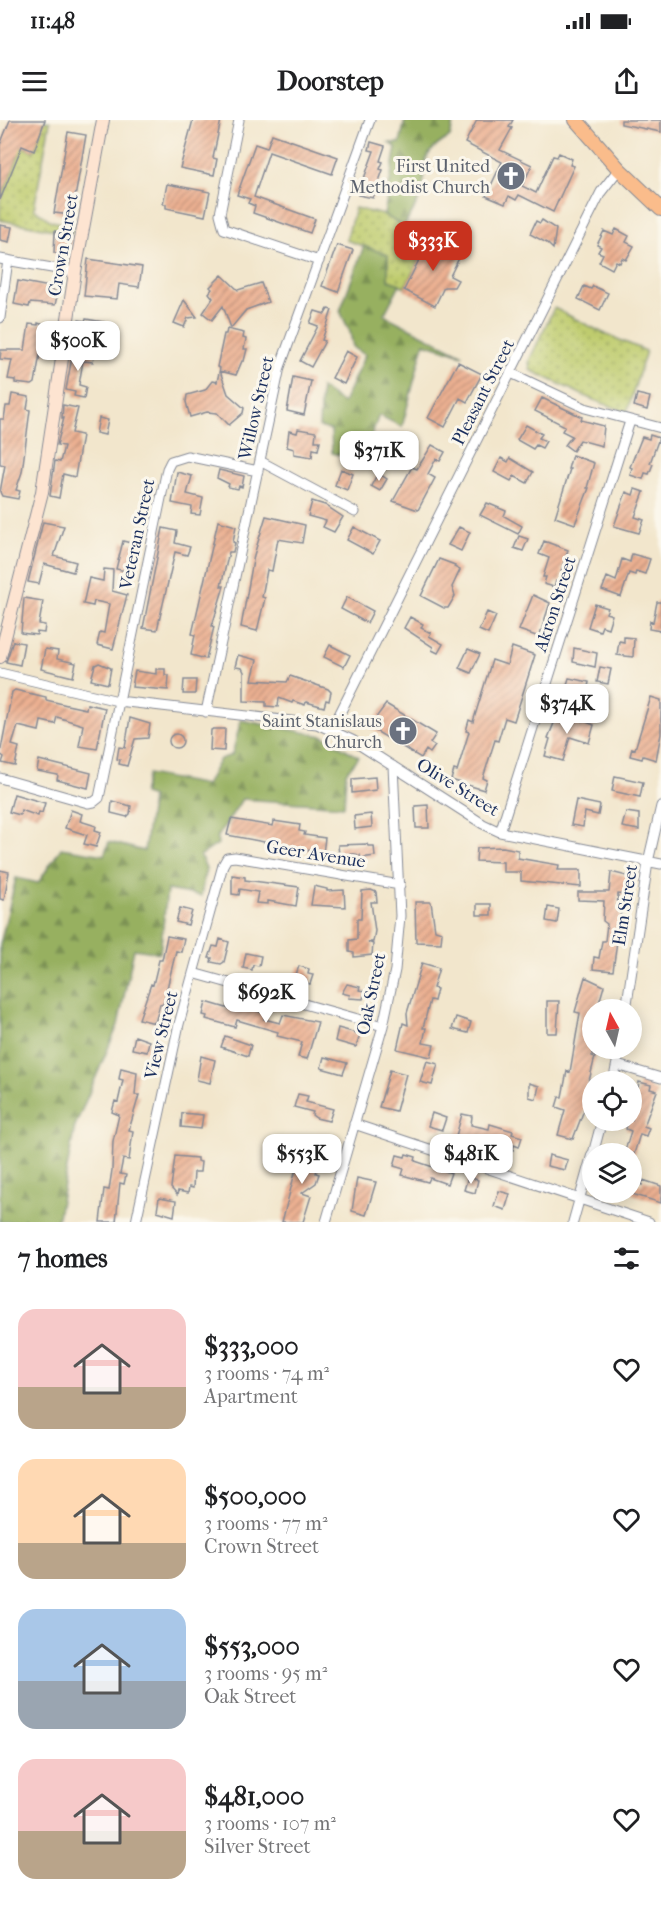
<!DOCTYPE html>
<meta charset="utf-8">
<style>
:root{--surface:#fff;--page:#f2f2f2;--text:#202124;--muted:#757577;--accent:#c8321e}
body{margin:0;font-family:"IM FELL French Canon",serif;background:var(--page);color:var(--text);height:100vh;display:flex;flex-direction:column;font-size:22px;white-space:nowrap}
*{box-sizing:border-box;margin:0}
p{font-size:20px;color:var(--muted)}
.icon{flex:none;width:33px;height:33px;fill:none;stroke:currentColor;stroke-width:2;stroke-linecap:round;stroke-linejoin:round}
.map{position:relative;height:1102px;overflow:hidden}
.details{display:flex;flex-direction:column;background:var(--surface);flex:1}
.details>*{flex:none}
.needle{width:39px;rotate:352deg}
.controls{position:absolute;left:582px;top:879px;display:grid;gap:12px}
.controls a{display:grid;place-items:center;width:60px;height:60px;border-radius:50%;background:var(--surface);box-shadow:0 3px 15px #0003;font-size:30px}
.price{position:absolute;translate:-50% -51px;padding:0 14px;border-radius:12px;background:#fff;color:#222;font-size:20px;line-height:39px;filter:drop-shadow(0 2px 3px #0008)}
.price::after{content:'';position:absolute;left:50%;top:36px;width:18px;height:14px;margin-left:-9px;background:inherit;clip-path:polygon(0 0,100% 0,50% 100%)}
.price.selected{background:var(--accent);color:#fff}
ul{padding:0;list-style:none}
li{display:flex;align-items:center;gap:18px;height:150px;padding:0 18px}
li span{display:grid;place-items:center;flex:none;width:168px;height:120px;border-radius:18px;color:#555}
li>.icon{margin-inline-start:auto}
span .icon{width:72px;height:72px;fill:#fffc;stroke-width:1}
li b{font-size:26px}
h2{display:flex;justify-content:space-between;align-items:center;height:72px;padding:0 18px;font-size:26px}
.status{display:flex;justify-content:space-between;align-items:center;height:42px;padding:0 30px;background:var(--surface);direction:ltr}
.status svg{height:16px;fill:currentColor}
header{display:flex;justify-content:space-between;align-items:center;height:78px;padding:0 18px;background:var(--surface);font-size:27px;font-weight:800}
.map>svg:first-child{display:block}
.green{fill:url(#green-dots);stroke:#6d7e66;stroke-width:1.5}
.forest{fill:url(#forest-firs);stroke:#597060;stroke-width:1.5}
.building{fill:url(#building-hatch)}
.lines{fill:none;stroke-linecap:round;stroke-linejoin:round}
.street-casing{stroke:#868a95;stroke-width:11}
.secondary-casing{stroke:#868a95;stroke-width:14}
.primary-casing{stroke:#868a95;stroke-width:16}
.street{stroke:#fff;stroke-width:9}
.secondary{stroke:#fde4d1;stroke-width:12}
.primary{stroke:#fabc8b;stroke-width:14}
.labels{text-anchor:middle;stroke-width:6;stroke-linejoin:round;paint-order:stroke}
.worship-label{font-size:18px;fill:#5b616d;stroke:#fbf7ec;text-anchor:end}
.street-label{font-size:18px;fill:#1b2f5e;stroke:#fbf7ec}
</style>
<div class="status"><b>11:48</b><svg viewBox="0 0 49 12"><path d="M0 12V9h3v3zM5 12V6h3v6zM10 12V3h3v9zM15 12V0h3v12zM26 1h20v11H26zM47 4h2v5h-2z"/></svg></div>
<header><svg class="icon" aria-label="menu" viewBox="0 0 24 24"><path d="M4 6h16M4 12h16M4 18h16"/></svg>Doorstep<svg class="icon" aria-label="share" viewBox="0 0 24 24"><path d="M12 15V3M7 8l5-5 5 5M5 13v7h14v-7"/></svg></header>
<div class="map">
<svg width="661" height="1102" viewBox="0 0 661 1102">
<defs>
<pattern id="green-dots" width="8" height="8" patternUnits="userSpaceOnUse" patternTransform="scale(1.5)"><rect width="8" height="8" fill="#bfcc6e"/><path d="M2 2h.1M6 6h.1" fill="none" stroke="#9aa65e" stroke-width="1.8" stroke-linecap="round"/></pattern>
<pattern id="forest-firs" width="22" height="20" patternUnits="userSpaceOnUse" patternTransform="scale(1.5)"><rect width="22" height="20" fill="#97b061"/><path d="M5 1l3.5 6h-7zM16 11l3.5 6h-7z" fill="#7a9053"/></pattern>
<pattern id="building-hatch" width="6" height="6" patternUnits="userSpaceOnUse" patternTransform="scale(1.5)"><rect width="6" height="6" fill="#ecb091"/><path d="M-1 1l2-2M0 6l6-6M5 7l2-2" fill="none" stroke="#be907a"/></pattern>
</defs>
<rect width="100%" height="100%" fill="#fbf7ec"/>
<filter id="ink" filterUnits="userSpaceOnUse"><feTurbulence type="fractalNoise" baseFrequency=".0167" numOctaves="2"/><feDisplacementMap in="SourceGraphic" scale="12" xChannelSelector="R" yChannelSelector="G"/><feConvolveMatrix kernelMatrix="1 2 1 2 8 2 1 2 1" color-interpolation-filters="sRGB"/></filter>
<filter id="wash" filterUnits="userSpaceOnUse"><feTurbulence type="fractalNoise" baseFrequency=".008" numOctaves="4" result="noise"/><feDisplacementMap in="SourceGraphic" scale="24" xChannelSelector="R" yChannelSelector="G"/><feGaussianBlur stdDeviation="1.35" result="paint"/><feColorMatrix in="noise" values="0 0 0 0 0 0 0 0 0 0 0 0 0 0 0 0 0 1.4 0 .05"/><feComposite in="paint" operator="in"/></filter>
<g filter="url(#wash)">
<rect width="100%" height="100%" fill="#f2e6cc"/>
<path class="green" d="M45,0L50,2L34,89L51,101L73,105L72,113L0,100V81L19,34L2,27L0,32V19L34,31Z
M355,88L384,95L430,118L405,167L388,160V135L346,120Z
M554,188L603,213L646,231L627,292L591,279L530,250L529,241Z"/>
<path class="forest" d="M405,0H454L450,17C413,38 431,47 420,77C416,87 409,97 404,107L384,95L396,27L389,23H400Z
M364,126L388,135V160L400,164L384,195L463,235L424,223L402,307L379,295L361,342L332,333L331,310L319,307L321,268L343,283L365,235L353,227L350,212L340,191Z
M241,600L323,616L359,637L346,653L344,686L242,679L217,718L218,724L200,736L206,748L201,776L167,770L160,833L134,829L118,905L75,1006L57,1102H0V825L16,758L38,763L61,728L104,735L109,722L144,731L152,677L143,674L148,654L206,665L220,639L232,635Z"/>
<g id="blocks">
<path class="building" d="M10,0H45L34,31L22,26L0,80V25Z
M193,0H221L213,38L217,39L214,55L180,48Z
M477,0H513L509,7L512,8L500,30L532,45L522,66L536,73L553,36L557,37L559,33L572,39L570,45L574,46L553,92L519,75L516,80L509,76L505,84L486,76L502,42L465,23Z
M621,0H661V12L621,4Z
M68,12L86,15L72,95L54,93Z
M272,14L338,37L332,54L269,32L254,77L315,99L310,113L253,93L255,86L248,83L250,79L237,75L255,24L267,28Z
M371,22L385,26L380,41L383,42L380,49L383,50L373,78L358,75L374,31L369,30Z
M167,64L210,72L205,96L166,88V84H163Z
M542,100L556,109L553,129L547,123L530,114L536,101L540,103Z
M0,105L12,107L9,122L0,120Z
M616,109L629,116L626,122L634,126L626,140L622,138L620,143L616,141L612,149L599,142L603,134L598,132L601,127L597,125L604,111L613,115Z
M55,111L72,114L70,128L66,127L65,135L54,133Z
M430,118L461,134L450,156L458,160L454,167H444L435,186L404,170Z
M337,125L353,130L338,172L322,166Z
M88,139L142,147L139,167L119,164L117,179L84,176Z
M222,155L238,170L261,163L268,182L246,190L231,208L223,186L212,200L203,193L213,178L209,173L212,169L210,167Z
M18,161L50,167L49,170L58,172L55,185L30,183L29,187L14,184Z
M584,166L591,169L593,166L608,173L600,190L578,179Z
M184,180L197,197L188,198L184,207L174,203Z
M328,189L332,190L322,220L325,221L311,247L300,241L318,206L310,203L315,191L325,194Z
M86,199L104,202L101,216L77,211L79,200L85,201Z
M38,203L50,207L45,234H40L35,263L32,265L15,263V260L8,259L12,240L0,239L1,230H25L29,204L38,205Z
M227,209L244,213L243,218L246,219L244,229H247L244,241H242L236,255L220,251L228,274L244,288L243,293L229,305L217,293L207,292L190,297L186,282L187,275L205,270L212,261L217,262L220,248L217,247L224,214H226Z
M84,229L95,231L93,242L83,241L79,265L86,267L84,278L74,276L75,272L66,270L73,231L84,232Z
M346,231L357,237L344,264L332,258Z
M458,242L482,254L467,282L460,278L445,307L428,298Z
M293,257L311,261L304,295L287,291Z
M12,274L29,277L27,289L30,290L22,352L16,370L20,371L18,379L2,376L0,372L5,345L0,344V299H4L6,286H10Z
M637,274L650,277L647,290L634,286Z
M542,278L582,297L581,300L604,306L602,326L580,320L573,331L565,325L572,316L562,311L565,306L535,291Z
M63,285L78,288L72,313L82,315L75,357L63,354L59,378L50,376L55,341L60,342L64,326L57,325L64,298H62Z
M99,298L108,300L105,315L96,313Z
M526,305L542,314L539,318L546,321L542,328L536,325L533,329L517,320Z
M298,309L316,312L315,321H320L318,330L313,329L312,337L294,334V329L287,327L289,311L297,313Z
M650,315L659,318L650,343L653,344L649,354L645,353L643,359L630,355L632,348L630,347L642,317L649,319Z
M432,325L445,332L440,341L436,339L428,354L435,358L418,390L393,381L412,347L417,349Z
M572,335L594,343L587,368H589L575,404L555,397L570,349H568Z
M501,338L508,342L510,338L533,352L527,363L514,356L511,361L494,352Z
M341,349L353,354L347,370L335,365Z
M219,350L244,356L242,367L239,366L238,369L228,367L229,364L217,358Z
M177,352L192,356L187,374L203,378L200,395L191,394L192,387L172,383Z
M378,353L387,359L380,371L371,366Z
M635,369L644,372L635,397L644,400L639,413L614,406L626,372L633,375Z
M312,381L325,385L343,397L334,412L323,407L326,401L308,396Z
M487,383L506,391L504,396L522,406L518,414L480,395Z
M266,396L305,405L302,423L278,419L272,451L267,450L262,477L265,478L257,511L241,507L254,435Z
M218,401L236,406L233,422L235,423L233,432H229L221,466H224L212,506L214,507L206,539L191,535L195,515L192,514Z
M43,402L64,406L54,436L76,442L73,452L44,444L39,464L28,462Z
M354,407L380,421L373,434L347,420Z
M459,407L470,412L461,431L448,425Z
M163,408L177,411L175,423L190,427L187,435L175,432L157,510L143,508Z
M519,416L528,419L523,431L514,428Z
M123,421L135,424L131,452L116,449Z
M544,421L568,430L561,451H563L560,462L556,461L554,467L544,464L546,457H543L549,438L539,434Z
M632,434L650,439L645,454L636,451L635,455L629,453L621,477L602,470L607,457L616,461L622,439L630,442Z
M439,439L455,445L454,447L460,450L452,467L455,476L448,488H444L421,476Z
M104,449L113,450L112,471L127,475L113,529L97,525L100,512L104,513L109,484L94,481L93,486L83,484L89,458L103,461Z
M533,475L550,483L539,517L519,510Z
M347,477L373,491L367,503L341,489Z
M24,478L43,481L39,504L45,505L44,513L37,512V515L21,513Z
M657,482H661V511L649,509L650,501L653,502Z
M595,484L608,488L606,493L612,495L608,508L602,506L600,511L588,507Z
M487,492L496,496L488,514L479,510Z
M410,497L423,504L421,508L431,513L429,516L443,524L438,533L432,530L433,527L404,508Z
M624,517L634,518L633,537L617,535L619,521L624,522Z
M13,521L24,523L20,545L6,542Z
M330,525L350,535L344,547L324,537Z
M512,527L535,535L514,601L505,598L498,621L495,620L483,658L487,660L484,670L451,660L454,650L457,651L469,612L466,611L469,600L473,602L492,540L507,545Z
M574,528L597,533L595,547L573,542Z
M45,529L58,531L57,539L76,543L73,557L41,549Z
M468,529L480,534L471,553L459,548Z
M238,535L257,540L252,560L287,562L290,556L328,569L331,572L329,581L326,580L324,587L306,582L305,585L293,581L292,583L279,578L278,587L266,586V582L244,581V552L242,548L235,547Z
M99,543L111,548L108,564L91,560L95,545Z
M600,547L611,549L608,564L597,562Z
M156,549H165V555H169L168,570L132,567L135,551L156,554Z
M569,558L589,562L587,572L566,568Z
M184,560H196L195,574H183Z
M15,570L46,577V580L67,585L86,589L87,584L105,588L97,629L79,626L83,605L57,597L55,604L41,601L39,611L18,606L12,625L19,627L15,646L2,643L4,637L0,634L12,572Z
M651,577L661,580V614L656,640L643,636L642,639L630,636L632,628L635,629Z
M386,584L436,614L430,623L435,626L430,633L426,630L421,638L369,607Z
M559,591L594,605L589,623L570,617L563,641L545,636L550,619L548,618Z
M130,598L150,604L148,618L135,619L127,646L119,644L120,640L117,639L119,627L125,628Z
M213,609H225L224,631L210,630L211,610Z
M169 621a7 7 0 1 1 14 0a7 7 0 1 1-14 0Z
M39,640L91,653L88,668L57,660L58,655L37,651Z
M615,656L643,662L640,677L612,671Z
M375,657L376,670L352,673V659Z
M14,674L45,683L42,693L39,692L38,696L21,690L20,695L9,692Z
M576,680L600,685L598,695L585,692L583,707L571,705Z
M112,681L131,686L130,694L127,697L111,693Z
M428,685L429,708H416L415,686Z
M71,690L82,694L80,701L96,706L95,710L101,712L96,727L84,724L87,715L65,708Z
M626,692L639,694V710L622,707Z
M371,694L372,707L355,709L354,696Z
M231,699L273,706L274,701L300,705L299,711L305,712L304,715L325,718L323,733L227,715Z
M367,724L368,726H374L375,736L361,738L360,735L354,734L339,735L338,725Z
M503,727L518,730V738L559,745L558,750H581V767L521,761V752H503V742L476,741L477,728Z
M0,750L9,752L4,780L0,779Z
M611,752L627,756L629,764L627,775L618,774L617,791H621L613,851L593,849L594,837L599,838L602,821H605L607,804L603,801L604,781L578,780V772H609Z
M232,755L245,757V760L299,767L296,786L268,781V784L256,783L258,772L240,769L239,775L232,774Z
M314,766L327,769V771L344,770L345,787L311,785Z
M371,770L376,772L377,782H371L375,811L373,822H368L373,824L372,835L354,837V833L349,832V820L357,819V799H361L362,771Z
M415,782H431L435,810L442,812L441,823L416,822Z
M477,784H491V795H477Z
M548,787L559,789L557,803L546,801Z
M180,788L192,791L188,805L176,802Z
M167,816L184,819L181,832L176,831L163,885L160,884L155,903L139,899L151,864L153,865L159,840H162Z
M220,819L229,822L224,842L221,844L211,842L212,838H209L213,826L218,827Z
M246,833L261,836L259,846L253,845L252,850L243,848Z
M422,843L439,848L433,868L437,869L434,881L430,880L423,908H426L423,923L434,925L431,937L397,929L403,903L408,905L407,893Z
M299,846L309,849L308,854L313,855L310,864L306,863L305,866L293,863Z
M585,857L604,866L597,890H592V936L595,937L584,981L587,982L573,1019L558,1015L565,990L556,987L559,977H562L567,951L570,952L580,893L575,892Z
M347,864L360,867L359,870L365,871L363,879L349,878L350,875L342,873Z
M232,881L244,885V888L266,893L264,899L280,903L283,895L318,902L307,939L298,937L302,922L277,916L278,912L237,900L235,907L206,899L207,896L203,895L206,882L230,889Z
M547,881H559L557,913H547Z
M456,897L471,902L468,913L452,909Z
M338,908L360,914L356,927L335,921Z
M135,916L149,921L147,932L132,929Z
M225,916L251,925L248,936L221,927Z
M201,936L215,940L210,963L197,960Z
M324,937L347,943L343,954L321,948Z
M427,941L438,944L432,965L420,962Z
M121,948L137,952L135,975H139L129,1010L133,1011L129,1040L123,1039L120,1054L126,1055L124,1064L120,1063L116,1102H100L104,1069L109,1070L112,1050L113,1021L119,995L112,992L115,981L118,982L123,960L119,959Z
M390,950L406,954L396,991L379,987Z
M639,962L651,965L650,969L657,971L644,1006L649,1008L646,1016L640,1014L634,1034H624L631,1011L626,1009L628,1000H632Z
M529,963L539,966L536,979L529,977Z
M298,974L308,976L306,982L333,989L329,1001L316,998L312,995L313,992L294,987Z
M182,993L203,995L201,1009L181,1007Z
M432,993L446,998L442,1010L428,1006Z
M462,994L472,996L471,1005L489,1009L490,1004L513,1011L512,1014L522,1017L519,1027L514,1025L513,1030L456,1016Z
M302,1026L322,1032L316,1053L319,1054L316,1063L302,1073L311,1076L303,1102H282Z
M406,1034L416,1037L415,1041L451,1053L447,1064L430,1058L428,1062L402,1055L404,1049L394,1046L397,1035L405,1037Z
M549,1035L568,1040L565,1050L547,1046Z
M175,1036L197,1038V1041L201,1042L200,1052H194L193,1068L189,1067L188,1073L178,1071L177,1075L171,1068Z
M468,1057L478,1060L475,1073L464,1070Z
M357,1058L376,1062L366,1095L352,1091Z
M643,1060L661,1066V1083L632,1074V1062L642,1065Z
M499,1071L510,1074L505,1090L494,1086Z
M159,1078L176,1081L174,1096L157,1091Z"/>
</g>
</g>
<g filter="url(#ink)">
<use href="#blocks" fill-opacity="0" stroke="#868a95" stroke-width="1.5"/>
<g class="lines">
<g class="street-casing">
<path id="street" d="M239,0L220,94L224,109L319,141
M0,139L75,152
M0,198L8,140
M511,253L585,288L661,308
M260,341L355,392
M0,553L118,581L317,604L352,620L483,704L500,712L661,744
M206,592L280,247L370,0
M332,609L601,72L619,49
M0,658L88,683L94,682L99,678L167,349L171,341L187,336L258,351
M500,712L630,301
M193,853L383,906
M626,890L648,742L661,686
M617,945L661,958
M613,962L620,928
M354,1004L649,1102
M593,1034L602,1000
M136,1102L179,904L223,745L227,738L235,737L400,765
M326,1102L383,906L395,850L400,796L393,646
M573,1102L592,1034"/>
</g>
<g class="secondary-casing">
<path id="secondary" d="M0,537L42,372L75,152L103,0"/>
</g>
<g class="primary-casing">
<path id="primary" d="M576,0L619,49L661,89"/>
</g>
<use href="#street" class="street"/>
<use href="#secondary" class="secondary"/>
<use href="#primary" class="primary"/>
</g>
</g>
<defs>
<g id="church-disc" transform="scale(1.5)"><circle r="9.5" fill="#6b7280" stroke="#fbf7ec"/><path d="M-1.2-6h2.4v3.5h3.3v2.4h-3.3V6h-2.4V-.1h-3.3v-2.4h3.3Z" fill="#fff"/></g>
</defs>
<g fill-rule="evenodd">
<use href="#church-disc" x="511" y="56"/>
<use href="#church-disc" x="403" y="611"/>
</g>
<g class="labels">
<g class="worship-label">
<text x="490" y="52">First United<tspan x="490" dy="21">Methodist Church</tspan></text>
<text x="382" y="607">Saint Stanislaus<tspan x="382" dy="21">Church</tspan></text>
</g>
<g class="street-label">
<text transform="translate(63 125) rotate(-80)" y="6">Crown Street</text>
<text transform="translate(483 272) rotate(-63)" y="6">Pleasant Street</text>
<text transform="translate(256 288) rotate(-77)" y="6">Willow Street</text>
<text transform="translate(137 414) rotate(-78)" y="6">Veteran Street</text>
<text transform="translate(555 484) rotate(-72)" y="6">Akron Street</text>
<text transform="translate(458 667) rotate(32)" y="6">Olive Street</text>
<text transform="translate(316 734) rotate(9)" y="6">Geer Avenue</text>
<text transform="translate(625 785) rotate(-81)" y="6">Elm Street</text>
<text transform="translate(371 874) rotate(-78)" y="6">Oak Street</text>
<text transform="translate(161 915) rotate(-76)" y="6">View Street</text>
</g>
</g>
</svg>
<div class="controls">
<a><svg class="needle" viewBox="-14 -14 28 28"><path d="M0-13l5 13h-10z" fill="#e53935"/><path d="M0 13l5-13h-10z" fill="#757577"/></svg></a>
<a><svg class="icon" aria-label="locate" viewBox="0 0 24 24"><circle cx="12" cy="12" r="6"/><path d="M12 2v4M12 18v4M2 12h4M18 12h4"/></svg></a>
<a><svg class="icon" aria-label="layers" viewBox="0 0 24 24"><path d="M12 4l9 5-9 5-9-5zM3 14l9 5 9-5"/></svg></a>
</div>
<b class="price selected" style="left:433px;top:152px">$333K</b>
<b class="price" style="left:78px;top:252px">$500K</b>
<b class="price" style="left:379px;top:362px">$371K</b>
<b class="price" style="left:567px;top:615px">$374K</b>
<b class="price" style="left:266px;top:904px">$692K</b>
<b class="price" style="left:302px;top:1065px">$553K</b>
<b class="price" style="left:471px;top:1065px">$481K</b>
</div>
<section class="details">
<h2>7 homes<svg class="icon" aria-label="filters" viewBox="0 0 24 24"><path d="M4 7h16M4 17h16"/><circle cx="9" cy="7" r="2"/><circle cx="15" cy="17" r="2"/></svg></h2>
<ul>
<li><span style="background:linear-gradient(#f6c9c9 65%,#b9a48a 0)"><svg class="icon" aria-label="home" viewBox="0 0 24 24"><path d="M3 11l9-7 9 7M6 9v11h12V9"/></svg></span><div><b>$333,000</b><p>3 rooms · 74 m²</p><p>Apartment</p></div><svg class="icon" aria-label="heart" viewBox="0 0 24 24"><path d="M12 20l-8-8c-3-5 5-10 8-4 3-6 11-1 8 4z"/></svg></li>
<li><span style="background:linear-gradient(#ffd9b3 70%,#b9a48a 0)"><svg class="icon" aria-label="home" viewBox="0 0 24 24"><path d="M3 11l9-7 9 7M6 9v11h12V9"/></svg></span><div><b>$500,000</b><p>3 rooms · 77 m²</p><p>Crown Street</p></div><svg class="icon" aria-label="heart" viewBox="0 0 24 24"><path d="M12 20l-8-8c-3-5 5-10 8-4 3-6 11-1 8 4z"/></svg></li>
<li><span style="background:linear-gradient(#a9c7e8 60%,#9aa5b1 0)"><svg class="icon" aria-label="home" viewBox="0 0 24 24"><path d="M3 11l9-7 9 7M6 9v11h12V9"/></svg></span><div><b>$553,000</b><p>3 rooms · 95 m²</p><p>Oak Street</p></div><svg class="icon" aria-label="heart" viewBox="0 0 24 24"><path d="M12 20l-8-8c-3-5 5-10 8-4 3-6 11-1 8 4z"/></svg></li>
<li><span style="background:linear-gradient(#f6c9c9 60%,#b9a48a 0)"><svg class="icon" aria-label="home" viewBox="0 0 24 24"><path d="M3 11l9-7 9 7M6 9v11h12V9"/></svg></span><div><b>$481,000</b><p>3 rooms · 107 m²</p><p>Silver Street</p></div><svg class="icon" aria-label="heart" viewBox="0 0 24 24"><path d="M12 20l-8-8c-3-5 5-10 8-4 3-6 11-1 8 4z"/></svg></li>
</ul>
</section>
